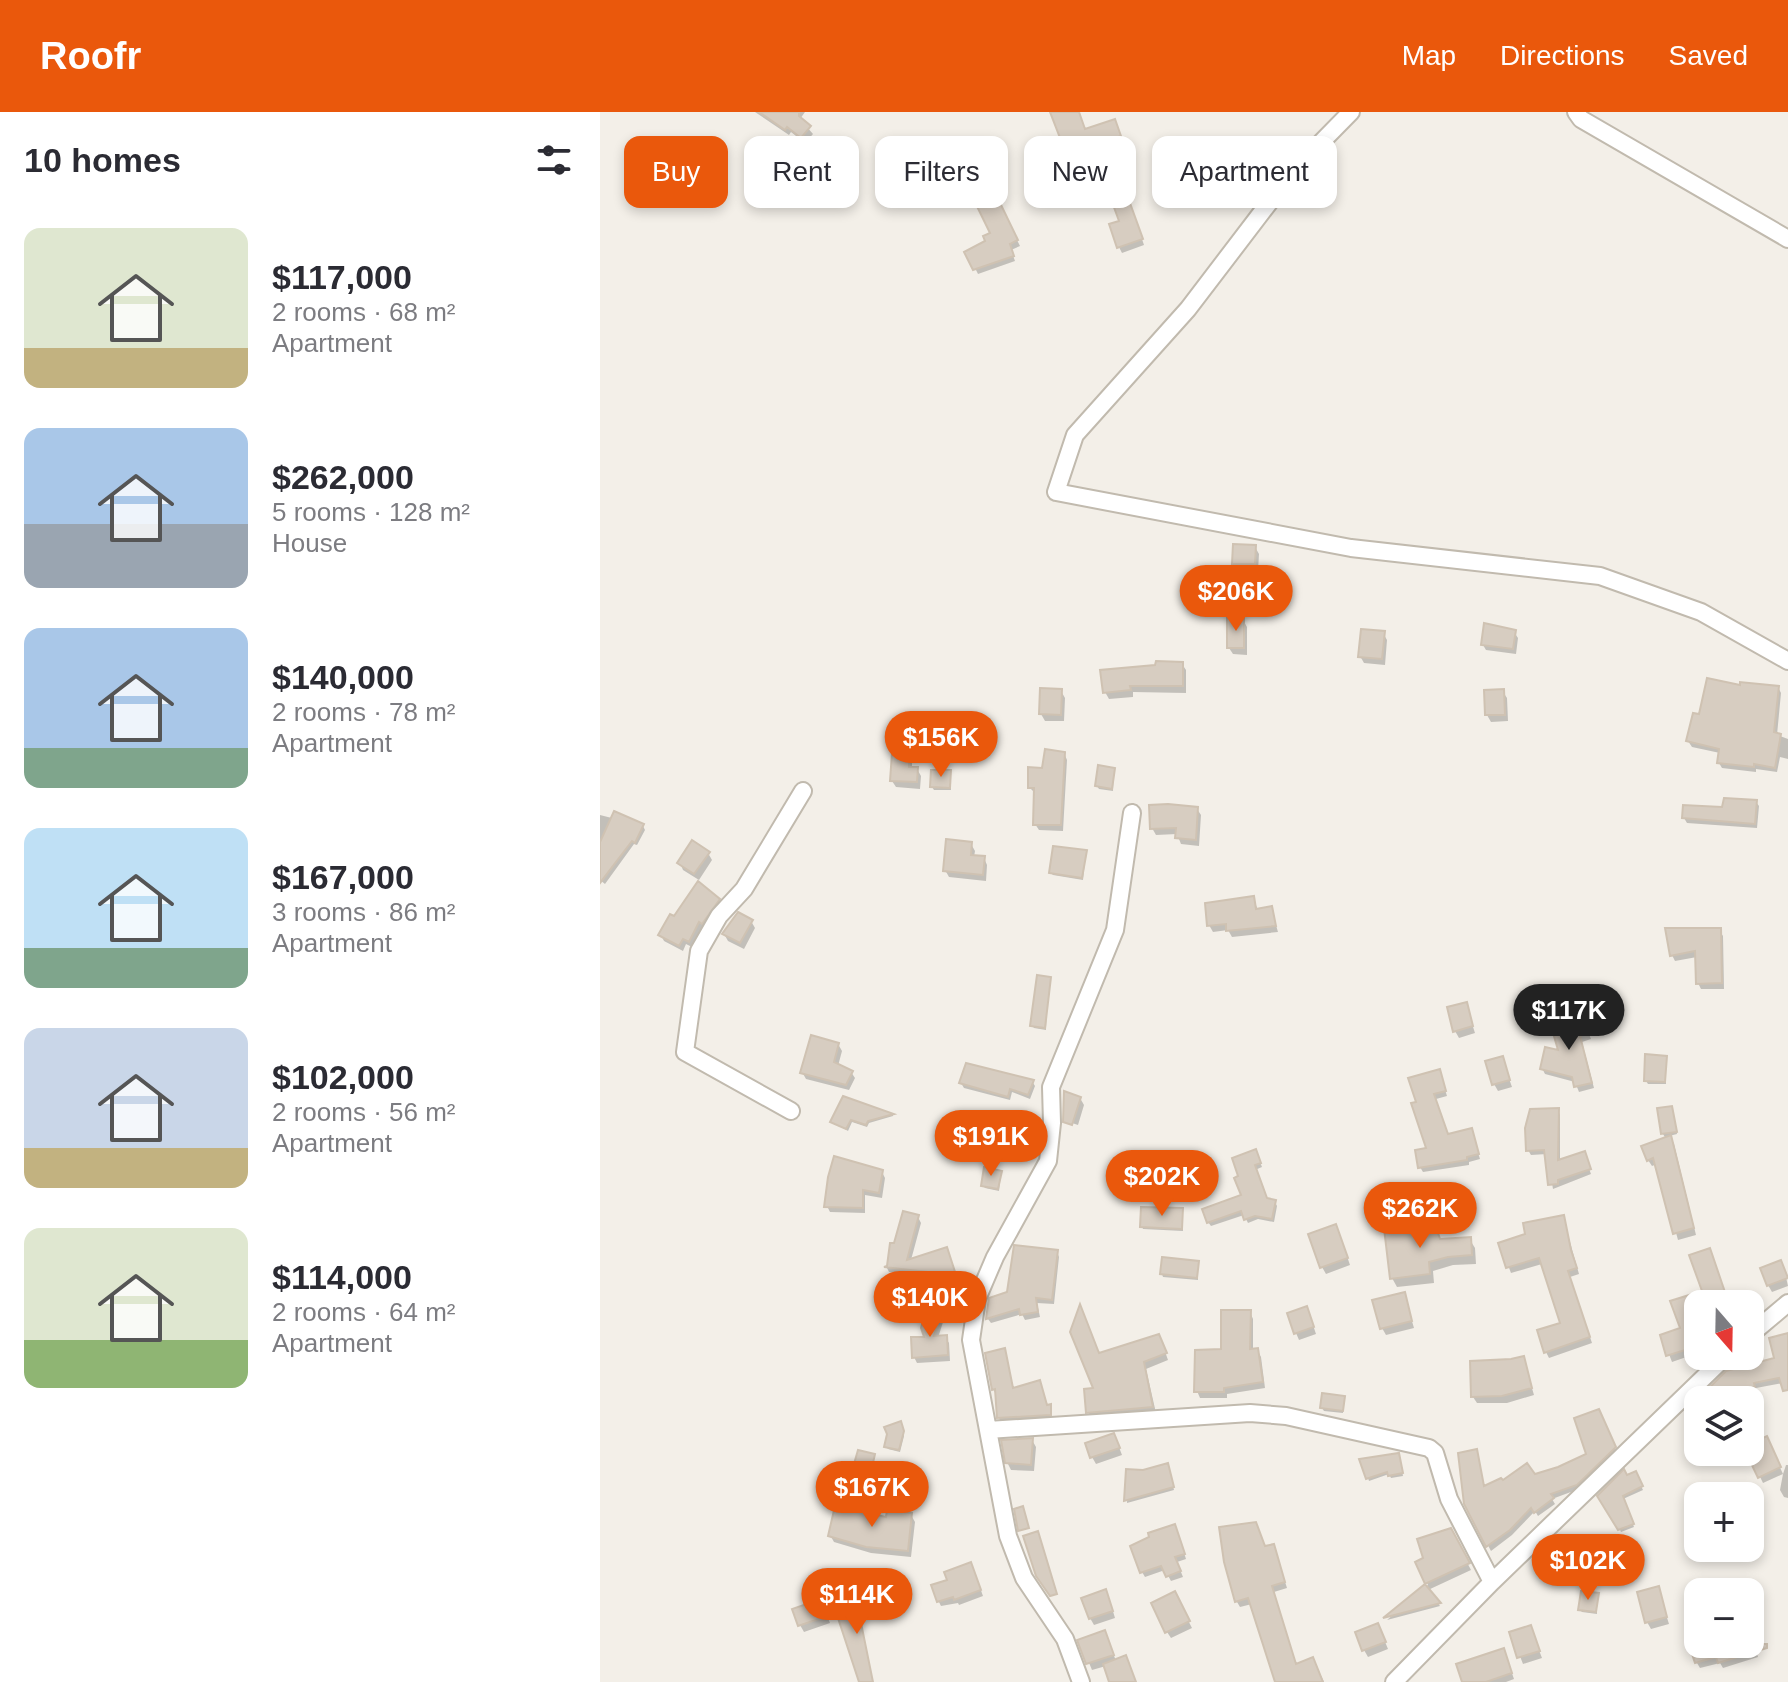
<!DOCTYPE html>
<meta charset="utf-8">
<style>
:root{--surface:#fff;--page:#f7f7f7;--text:#2b2b33;--muted:#7c7c81;--accent:#ea580c}
body{margin:0;font-family:Arial,sans-serif;background:var(--page);color:var(--text);height:100vh;display:flex;flex-direction:column;font-size:30px;white-space:nowrap}
*{box-sizing:border-box;margin:0}
p{font-size:26px;color:var(--muted)}
.icon{flex:none;width:44px;height:44px;fill:none;stroke:currentColor;stroke-width:2;stroke-linecap:round;stroke-linejoin:round}
.map{position:relative;flex:1;overflow:hidden}
.sheet{display:flex;flex-direction:column;background:var(--surface);width:600px}
.sheet>*{flex:none}
.hud{position:absolute;left:24px;top:24px;width:760px;height:72px;display:flex;gap:16px}
.needle{width:52px;rotate:160deg}
.fabs{position:absolute;left:1084px;top:1178px;display:grid;gap:16px}
.fabs a{display:grid;place-items:center;width:80px;height:80px;border-radius:16px;background:var(--surface);box-shadow:0 4px 12px #0003;font-size:40px}
.price{position:absolute;translate:-50% -68px;padding:0 18px;border-radius:28px;background:var(--accent);color:#fff;font-size:26px;line-height:52px;filter:drop-shadow(0 2px 4px #0008)}
.price::after{content:'';position:absolute;left:50%;top:48px;width:24px;height:18px;margin-left:-12px;background:inherit;clip-path:polygon(0 0,100% 0,50% 100%)}
.price.on{background:#222;color:#fff}
ul{padding:0;list-style:none}
li{display:flex;align-items:center;gap:24px;height:200px;padding:0 24px}
li span{display:grid;place-items:center;flex:none;width:224px;height:160px;border-radius:16px;color:#555}
li>.icon{margin-inline-start:auto}
span .icon{width:96px;height:96px;fill:#fffc;stroke-width:1}
li b{font-size:34px}
h2{display:flex;justify-content:space-between;align-items:center;height:96px;padding:0 24px;font-size:34px}
.pill{padding:0 28px;border-radius:16px;background:var(--surface);box-shadow:0 4px 12px #0003;font-size:28px;line-height:72px}
.pill.on{background:var(--accent);color:#fff}
header{display:flex;align-items:center;gap:48px;box-sizing:border-box;height:112px;padding:0 40px;background:var(--accent);color:#fff}
header strong{font-size:38px}
nav{display:flex;gap:44px;margin-inline-start:auto;font-size:28px}
main{display:flex;flex:1;min-height:0}
.map>svg:first-child{display:block}
.shadow{fill:#0003}
.building{fill:#d7cdc1;stroke:#cfc2b2;stroke-width:2}
.lines{fill:none;stroke-linecap:round;stroke-linejoin:round}
.minor-casing{stroke:#c1baae;stroke-width:20}
.minor{stroke:#fff;stroke-width:16}
</style>
<header>
<strong>Roofr</strong>
<nav><a>Map</a><a>Directions</a><a>Saved</a></nav>
</header>
<main>
<section class="sheet">
<h2>10 homes<svg class="icon" aria-label="filters" viewBox="0 0 24 24"><path d="M4 7h16M4 17h16"/><circle cx="9" cy="7" r="2"/><circle cx="15" cy="17" r="2"/></svg></h2>
<ul>
<li><span style="background:linear-gradient(#dfe7d0 75%,#c2b280 0)"><svg class="icon" aria-label="home" viewBox="0 0 24 24"><path d="M3 11l9-7 9 7M6 9v11h12V9"/></svg></span><div><b>$117,000</b><p>2 rooms · 68 m²</p><p>Apartment</p></div></li>
<li><span style="background:linear-gradient(#a9c7e8 60%,#9aa5b1 0)"><svg class="icon" aria-label="home" viewBox="0 0 24 24"><path d="M3 11l9-7 9 7M6 9v11h12V9"/></svg></span><div><b>$262,000</b><p>5 rooms · 128 m²</p><p>House</p></div></li>
<li><span style="background:linear-gradient(#a9c7e8 75%,#7fa58c 0)"><svg class="icon" aria-label="home" viewBox="0 0 24 24"><path d="M3 11l9-7 9 7M6 9v11h12V9"/></svg></span><div><b>$140,000</b><p>2 rooms · 78 m²</p><p>Apartment</p></div></li>
<li><span style="background:linear-gradient(#bfe0f5 75%,#7fa58c 0)"><svg class="icon" aria-label="home" viewBox="0 0 24 24"><path d="M3 11l9-7 9 7M6 9v11h12V9"/></svg></span><div><b>$167,000</b><p>3 rooms · 86 m²</p><p>Apartment</p></div></li>
<li><span style="background:linear-gradient(#c9d6e8 75%,#c2b280 0)"><svg class="icon" aria-label="home" viewBox="0 0 24 24"><path d="M3 11l9-7 9 7M6 9v11h12V9"/></svg></span><div><b>$102,000</b><p>2 rooms · 56 m²</p><p>Apartment</p></div></li>
<li><span style="background:linear-gradient(#dfe7d0 70%,#8fb573 0)"><svg class="icon" aria-label="home" viewBox="0 0 24 24"><path d="M3 11l9-7 9 7M6 9v11h12V9"/></svg></span><div><b>$114,000</b><p>2 rooms · 64 m²</p><p>Apartment</p></div></li>
</ul>
</section>
<div class="map">
<svg width="1188" height="1570" viewBox="0 0 1188 1570">
<rect width="100%" height="100%" fill="#f3efe8"/>
<path class="shadow" d="M155,0H205L200,7L213,22L205,31L191,20L189,23Z
M452,0H478L485,19L518,15L523,30L511,34L531,85L528,86L544,133L522,141L519,135L522,110L512,84L486,96L483,90L500,67L488,40L452,51L449,45L462,27Z
M388,70L420,134L411,138L415,149L378,162L367,140L388,130L393,122Z
M655,435L659,442L658,459L638,458L634,451Z
M643,508L647,515V543L633,542L629,536Z
M914,520L918,526L916,542L886,538L883,533Z
M783,521L787,528L785,553L764,551L760,544Z
M582,552L586,558V581L533,580V585L509,587L505,580Z
M1142,575H1178L1181,581L1177,623L1188,627V647L1180,645L1177,660L1156,657V660L1122,656L1119,651L1120,641L1092,635L1088,629L1101,604Z
M461,579L465,586L464,609H445L441,602Z
M903,580L907,586L908,609L891,610L887,603Z
M464,641L467,648L463,719L439,718L435,712L436,682L430,676L444,658Z
M308,644L312,651V657H317L321,664L320,677L296,675L292,669Z
M514,657L513,679L499,677L497,674Z
M350,660L351,678H334L332,675Z
M1156,690L1159,694L1157,716L1087,711L1084,706Z
M597,697L601,703L599,734L581,732L577,722L556,723L552,716Z
M0,703L43,714L45,718L37,733L34,732L5,772L0,768Z
M371,732L375,739L374,745L384,746L387,753L386,769L349,765L345,758Z
M486,740L483,768L453,763L451,761Z
M108,741L112,748L99,768L83,758L80,751Z
M653,786L658,798L671,796L678,820L632,825L628,818L613,820L609,813Z
M118,788L122,795L106,817L103,815L92,835L86,832L83,839L64,829L61,823L74,806Z
M151,809L155,816L144,837L128,829L124,822Z
M1119,818L1123,824L1124,877H1101L1098,871L1097,845L1075,849L1072,843Z
M866,893L875,921L859,926L855,919Z
M447,894L446,918L434,916L432,913Z
M983,907L991,927L982,930L994,976L979,980L975,970L945,962L942,956L961,941Z
M238,932L242,939L238,954L251,960L255,966L249,978L206,967L202,960Z
M1066,945V972H1048L1046,969Z
M902,947L912,975L898,979L894,972Z
M839,959L847,984L836,987L848,1024L871,1019L880,1047L869,1050V1053L823,1060L820,1055L829,1038L818,991Z
M432,969L435,974L430,987L412,980L410,988L364,976L361,971Z
M480,986L484,993L478,1013L466,1009V1011L465,1009Z
M244,987L293,1003V1004L269,1011L267,1015L252,1010L248,1019L233,1009Z
M958,998L960,1003V1050L984,1043L991,1062L953,1077L947,1042L931,1043L928,1038Z
M1073,998L1077,1022L1069,1024L1074,1032L1096,1123L1078,1128L1057,1052L1052,1054L1048,1048L1066,1027L1063,1022Z
M657,1043L662,1055L655,1058L667,1088L675,1090L677,1094L674,1110L658,1107L648,1111L644,1103L611,1114L608,1110L644,1084Z
M282,1060L285,1066L282,1086L265,1083V1101L230,1100L227,1094Z
M401,1061L399,1079L385,1076L383,1073Z
M582,1098L583,1119L543,1117L542,1114Z
M318,1105L321,1111L311,1148L357,1168L362,1173L368,1190L343,1199L330,1165L289,1160L287,1156L295,1133Z
M963,1105L979,1162L970,1165L992,1231L949,1246L946,1240L962,1212L942,1152L911,1161L900,1132L927,1124Z
M823,1113L829,1123L836,1120L842,1129L870,1128L875,1136L876,1152L853,1153L833,1159L834,1171L797,1175L792,1166Z
M739,1121L750,1153L726,1162L722,1155Z
M457,1140L459,1145L454,1192L437,1191L440,1205L425,1208L422,1202L391,1211L388,1207L391,1187L409,1182Z
M598,1151V1168L563,1165L562,1162Z
M1184,1157L1188,1174L1172,1180L1168,1173Z
M804,1182L814,1216L786,1223L782,1216Z
M1134,1183L1139,1192H1098V1241L1072,1250L1062,1224L1083,1217L1074,1190L1127,1186Z
M650,1200L653,1207V1239L657,1238L661,1245L665,1276L627,1282V1286H600L597,1279Z
M340,1204L343,1210L338,1226L345,1225L349,1231L350,1249L317,1251L314,1245Z
M710,1204L716,1222L699,1228L696,1221Z
M1188,1223V1270L1156,1276L1157,1281L1134,1288H1108L1106,1281L1176,1247Z
M562,1231L568,1248L546,1257L556,1301L492,1306L488,1300L496,1278L499,1243Z
M404,1238L414,1278L449,1294L453,1308L402,1312L399,1306L397,1284L393,1277Z
M923,1246L934,1283L907,1291H877L873,1285Z
M743,1286V1301L724,1299L722,1296Z
M1000,1304L1017,1341L979,1377L952,1387L955,1392L938,1404L935,1399L912,1423L891,1439L866,1392L884,1376L958,1357L988,1343Z
M301,1314L304,1324L300,1340L288,1337L286,1334Z
M432,1328L436,1335L434,1359L411,1358L407,1350Z
M517,1330L522,1343L496,1352L492,1345Z
M1150,1334H1170L1183,1362L1186,1353H1188V1386L1184,1385L1180,1378L1183,1362L1163,1371L1148,1340Z
M274,1344L271,1366L255,1362L254,1359Z
M799,1345L803,1364L791,1366L789,1362L769,1369L768,1366Z
M568,1356L574,1378L527,1391L528,1359L543,1360Z
M1035,1362L1043,1378L1023,1387L1034,1415L1021,1420L1016,1409L1026,1366Z
M311,1403L315,1410L311,1445L271,1441L234,1430L230,1423Z
M850,1418L871,1458L828,1478L840,1494L787,1508L828,1473L818,1451L826,1447Z
M577,1419L586,1447L577,1450L583,1465L571,1469L565,1458L545,1465L542,1460Z
M665,1436L676,1441L687,1476L674,1480L696,1554L716,1553L724,1570H677L652,1492L640,1495L637,1490L626,1449Z
M374,1459L383,1484L359,1493L358,1491L341,1494L338,1488Z
M1058,1477L1069,1512L1051,1517L1047,1510Z
M997,1483V1502L982,1500L980,1498Z
M509,1486L515,1506L494,1513L490,1506Z
M263,1487L273,1504L260,1509L272,1570H261L238,1501Z
M578,1489L592,1516L571,1526L567,1520Z
M224,1496L230,1511L204,1520L200,1513Z
M930,1515L942,1546L923,1552L911,1521Z
M1150,1519L1158,1545L1123,1556L1120,1551L1100,1556L1097,1551L1113,1532H1150Z
M781,1520L788,1537L768,1545L764,1538Z
M508,1528L516,1549L536,1570H512L506,1554L492,1558L480,1529Z
M906,1544L914,1567L906,1570H864Z"/>
<path class="building" d="M159,0H199V4L211,14L201,26L187,15L185,18Z
M450,0H479L485,17L515,7L521,24L509,28L530,78L526,80L543,127L517,136L509,112L519,109L508,79L481,91L474,76L497,66L483,34L447,46L442,32L460,26Z
M389,68L418,128L410,132L414,144L373,158L364,140L385,129L383,124L390,121L369,78Z
M633,432L656,433L655,452H632Z
M627,506H644V536H627Z
M884,511L916,518L913,537L881,533Z
M761,517L785,519L782,547L758,545Z
M556,549L583,550V574H530L531,578L503,581L500,558L555,553Z
M1107,566L1140,573V570L1179,574L1174,620L1181,622L1175,656L1154,652V655L1117,651L1119,637L1086,629L1093,601L1099,602Z
M440,576L462,577L461,603L439,602Z
M904,577L905,603H885L884,578Z
M445,637L465,640L461,713H433L434,676H428V655L442,656Z
M292,641L309,642V655H318L317,670L290,669Z
M498,653L515,656L512,677L495,674Z
M331,658H351L350,676L330,675Z
M1124,686L1157,688L1155,712L1082,706L1083,693L1122,695Z
M568,692L598,695L596,728L575,726L576,716L550,717L549,693Z
M14,699L44,712L35,731L32,729L0,771V730Z
M346,727L372,730L371,743L385,744L383,763L343,759Z
M92,728L110,740L94,762L77,751Z
M453,734L487,738L482,766L449,761Z
M98,769L120,787L102,812L99,810L89,830L83,827L79,834L58,823L70,802L74,804Z
M654,784L656,797L672,794L676,814L626,819V812L607,814L605,791Z
M138,800L153,808L140,831L122,822Z
M1065,816H1121L1122,871L1096,872L1095,839L1070,844Z
M437,863L451,865L445,916L430,914Z
M867,890L873,914L853,920L847,895Z
M984,905L989,921L980,924L992,971L974,975L972,965L940,957L945,935L958,938L951,914Z
M211,923L239,931L234,950L253,959L246,973L200,961Z
M1045,942L1067,944L1065,970L1044,969Z
M903,944L910,968L892,973L885,949Z
M366,951L434,968L428,983L410,977L408,985L359,971Z
M840,957L846,979L834,982L848,1022L872,1016L879,1042L867,1045V1048L818,1056L815,1038L826,1036L811,991L816,990L808,966Z
M464,979L481,985L472,1013L463,1010Z
M243,984L294,1002L268,1009L266,1013L251,1008L246,1017L230,1010Z
M1072,994L1077,1020L1061,1022L1057,996Z
M959,996L958,1048L985,1039L991,1057L958,1068V1072L948,1073L944,1038L926,1039L925,1016L930,997Z
M1071,1023L1094,1116L1073,1122L1053,1046L1047,1049L1041,1034Z
M656,1037L661,1051L655,1053L667,1086L676,1088L672,1107L655,1104L644,1108L641,1099L607,1111L602,1097L641,1083L634,1066L638,1064L632,1046Z
M234,1044L283,1058L279,1081L263,1078V1096L224,1095L228,1065Z
M384,1055L402,1059L398,1077L381,1074Z
M541,1095L583,1096L582,1117L540,1115Z
M303,1099L319,1103L307,1148L347,1135L357,1166L360,1165L367,1184L338,1194L327,1160L284,1155L287,1154L290,1131H294Z
M964,1103L971,1138L977,1156L968,1159L990,1225L944,1241L937,1218L960,1211L939,1146L906,1156L898,1131L925,1122L923,1111Z
M824,1111L826,1121L837,1118L840,1127L871,1125L872,1143L848,1145L829,1150L830,1162L790,1167L784,1116Z
M736,1112L748,1146L720,1156L708,1122Z
M414,1133L458,1138L452,1188L436,1186L438,1200L420,1203L419,1197L386,1207L389,1186L407,1180Z
M1110,1136L1129,1192H1098V1234L1066,1244L1060,1223L1080,1216L1070,1189L1102,1179L1089,1143Z
M562,1145L599,1149L597,1166L560,1162Z
M1181,1148L1188,1166L1167,1174L1160,1156Z
M805,1180L812,1209L780,1217L772,1188Z
M480,1192L499,1241L559,1222L567,1241L544,1250L553,1295L486,1301L484,1277L493,1276L470,1220Z
M707,1194L714,1215L694,1222L687,1201Z
M326,1198L341,1202L334,1224L347,1223L348,1243L312,1246L311,1225H324L321,1216Z
M621,1198H651L650,1237L658,1236L663,1270L624,1276V1280H594L595,1238L621,1237Z
M1188,1221V1278L1183,1279L1179,1266L1154,1271L1155,1275L1129,1283V1280L1106,1288L1104,1281L1126,1259L1174,1246L1169,1226Z
M405,1236L413,1276L440,1268L447,1293L451,1292V1303L397,1306L395,1277L392,1278L385,1241Z
M924,1244L932,1276L902,1284L871,1285L870,1249L911,1247Z
M722,1281L745,1284L743,1299L720,1296Z
M999,1297L1016,1335L977,1373L951,1382L954,1386L934,1401L931,1396L910,1418L886,1435L864,1392L858,1341L877,1337L884,1374L901,1366L903,1368L927,1351L935,1362L958,1355L986,1342L974,1306Z
M301,1309L304,1319L299,1338L284,1335L287,1322L284,1315Z
M514,1321L520,1336L490,1346L485,1331Z
M1167,1324L1181,1355L1158,1366L1150,1349V1332Z
M433,1326L431,1353L405,1351L401,1328Z
M258,1338L275,1342L270,1364L252,1359Z
M799,1341L803,1361L788,1364L787,1360L766,1367L759,1347Z
M568,1351L574,1375L524,1389L526,1357L543,1358Z
M1024,1357L1027,1363L1036,1359L1043,1374L1023,1384L1034,1412L1018,1418L997,1384Z
M235,1394L286,1405L287,1398L312,1401L308,1439L266,1435L228,1424Z
M423,1394L429,1416L418,1419L414,1397Z
M656,1410L665,1434L674,1432L685,1470L672,1474L696,1552L713,1545L723,1570H675L648,1486L635,1490L624,1450L619,1415Z
M575,1412L585,1442L575,1445L581,1459L566,1465L561,1454L540,1461L530,1434L549,1425L548,1421Z
M851,1416L870,1451L825,1472L815,1450L823,1446L817,1427Z
M438,1419L457,1482L450,1484L436,1464L423,1424Z
M371,1450L381,1478L354,1488L353,1485L337,1490L331,1473L347,1468L344,1460Z
M825,1472L841,1491L783,1506Z
M1059,1474L1067,1505L1045,1511L1037,1480Z
M506,1477L513,1499L489,1507L481,1486Z
M575,1479L590,1509L565,1521L551,1491Z
M981,1479L999,1481L996,1500L978,1498Z
M264,1484L274,1501L260,1506L273,1570H259L236,1500Z
M221,1487L228,1504L198,1514L192,1497Z
M778,1511L786,1530L762,1539L755,1520Z
M931,1513L940,1539L917,1546L909,1520Z
M505,1518L514,1543L486,1552L477,1528Z
M1106,1532H1167V1536L1118,1551L1116,1545L1095,1551L1090,1536Z
M904,1536L912,1561L886,1570H862L856,1552Z
M526,1543L536,1570H509L503,1552Z"/>
<g class="lines">
<g class="minor-casing">
<path id="minor" d="M751,0L694,58L588,197L475,323L456,380L751,436L1000,464L1101,500L1188,549
M976,0L981,7L1188,127
M191,999L85,940L99,839L119,804L144,777L203,679
M1150,1223L1188,1191
M388,1318L650,1301L686,1304L829,1336L835,1341L849,1387L892,1470
M481,1570L465,1527L424,1466L408,1424L371,1228L377,1187L395,1145L448,1049L452,1011L451,975L515,818L532,701
M794,1570L892,1470L1126,1244"/>
</g>
<use href="#minor" class="minor"/>
</g>
</svg>
<div class="fabs">
<a><svg class="needle" viewBox="-14 -14 28 28"><path d="M0-13l5 13h-10z" fill="#e53935"/><path d="M0 13l5-13h-10z" fill="#7c7c81"/></svg></a>
<a><svg class="icon" aria-label="layers" viewBox="0 0 24 24"><path d="M12 4l9 5-9 5-9-5zM3 14l9 5 9-5"/></svg></a>
<a>+</a>
<a>−</a>
</div>
<b class="price" style="left:636px;top:521px">$206K</b>
<b class="price" style="left:341px;top:667px">$156K</b>
<b class="price on" style="left:969px;top:940px">$117K</b>
<b class="price" style="left:391px;top:1066px">$191K</b>
<b class="price" style="left:562px;top:1106px">$202K</b>
<b class="price" style="left:820px;top:1138px">$262K</b>
<b class="price" style="left:330px;top:1227px">$140K</b>
<b class="price" style="left:272px;top:1417px">$167K</b>
<b class="price" style="left:988px;top:1490px">$102K</b>
<b class="price" style="left:257px;top:1524px">$114K</b>
<div class="hud">
<a class="pill on">Buy</a>
<a class="pill">Rent</a>
<a class="pill">Filters</a>
<a class="pill">New</a>
<a class="pill">Apartment</a>
</div>
</div>
</main>
